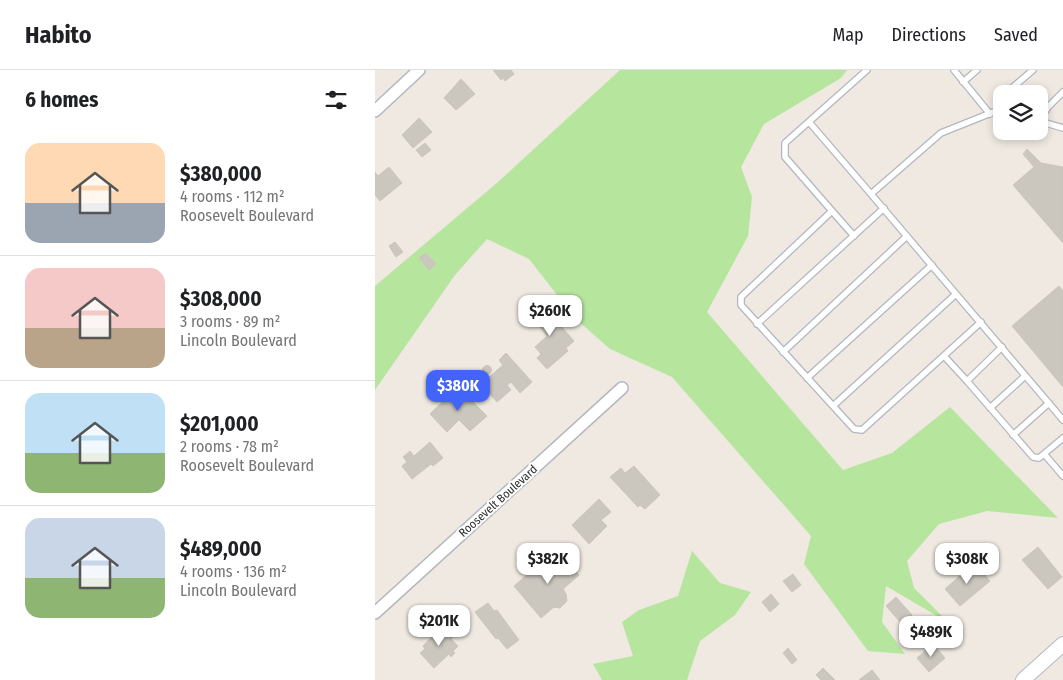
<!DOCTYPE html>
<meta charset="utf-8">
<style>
:root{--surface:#fff;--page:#f2f2f2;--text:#202124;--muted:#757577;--line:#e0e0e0;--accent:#4264fb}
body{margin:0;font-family:"Fira Sans Condensed",sans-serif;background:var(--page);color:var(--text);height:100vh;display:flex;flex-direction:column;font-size:19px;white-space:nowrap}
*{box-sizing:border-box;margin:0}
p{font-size:16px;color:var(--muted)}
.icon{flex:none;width:28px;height:28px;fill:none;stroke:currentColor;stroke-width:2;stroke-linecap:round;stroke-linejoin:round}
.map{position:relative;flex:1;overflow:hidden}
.panel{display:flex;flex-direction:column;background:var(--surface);width:375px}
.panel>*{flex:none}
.controls{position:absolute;left:618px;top:15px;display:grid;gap:10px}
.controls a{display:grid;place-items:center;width:55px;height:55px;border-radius:10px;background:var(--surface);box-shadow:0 2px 8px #0003;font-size:25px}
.price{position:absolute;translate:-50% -42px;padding:0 11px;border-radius:10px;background:#fff;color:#222;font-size:16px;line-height:32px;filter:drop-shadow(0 1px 2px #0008)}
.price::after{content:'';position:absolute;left:50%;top:30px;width:15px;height:11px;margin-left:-8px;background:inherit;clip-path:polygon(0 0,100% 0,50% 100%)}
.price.selected{background:var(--accent);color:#fff}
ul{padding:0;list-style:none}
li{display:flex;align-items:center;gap:15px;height:125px;padding:0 25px}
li+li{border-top:1px solid var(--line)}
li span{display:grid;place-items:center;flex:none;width:140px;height:100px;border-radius:15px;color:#555}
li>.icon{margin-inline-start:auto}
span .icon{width:60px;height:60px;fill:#fffc;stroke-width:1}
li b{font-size:21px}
h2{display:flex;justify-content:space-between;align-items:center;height:60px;padding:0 25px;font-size:21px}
header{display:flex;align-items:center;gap:30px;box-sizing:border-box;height:70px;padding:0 25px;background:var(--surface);border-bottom:1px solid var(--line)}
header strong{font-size:24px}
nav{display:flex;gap:28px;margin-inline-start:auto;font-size:18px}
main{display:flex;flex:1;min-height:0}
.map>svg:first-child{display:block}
.green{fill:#b6e59e}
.building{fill:#cbc7bf;stroke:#cbc5ba}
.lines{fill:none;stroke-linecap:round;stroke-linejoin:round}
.service-casing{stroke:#b4b7c1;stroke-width:8}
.minor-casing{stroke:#b4b7c1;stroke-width:14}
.tertiary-casing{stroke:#b4b7c1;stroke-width:16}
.service{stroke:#fff;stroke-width:5.5}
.minor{stroke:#fff;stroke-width:11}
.tertiary{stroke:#fff;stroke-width:14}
.labels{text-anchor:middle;stroke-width:4;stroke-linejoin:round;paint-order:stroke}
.street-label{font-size:12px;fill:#2e2e2e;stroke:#fff}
</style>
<header>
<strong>Habito</strong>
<nav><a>Map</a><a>Directions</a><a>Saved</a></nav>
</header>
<main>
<section class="panel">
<h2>6 homes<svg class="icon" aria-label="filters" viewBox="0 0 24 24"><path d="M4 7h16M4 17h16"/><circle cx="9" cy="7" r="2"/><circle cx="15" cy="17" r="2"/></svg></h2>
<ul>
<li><span style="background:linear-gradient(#ffd9b3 60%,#9aa5b1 0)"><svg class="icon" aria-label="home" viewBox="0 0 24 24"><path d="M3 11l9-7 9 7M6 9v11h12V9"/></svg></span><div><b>$380,000</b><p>4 rooms · 112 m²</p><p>Roosevelt Boulevard</p></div></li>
<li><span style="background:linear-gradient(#f6c9c9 60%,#b9a48a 0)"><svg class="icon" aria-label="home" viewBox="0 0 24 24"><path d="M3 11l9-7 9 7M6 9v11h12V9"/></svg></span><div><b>$308,000</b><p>3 rooms · 89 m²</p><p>Lincoln Boulevard</p></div></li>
<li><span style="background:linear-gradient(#bfe0f5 60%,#8fb573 0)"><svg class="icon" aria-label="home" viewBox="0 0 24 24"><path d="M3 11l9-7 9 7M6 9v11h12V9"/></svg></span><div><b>$201,000</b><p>2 rooms · 78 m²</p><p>Roosevelt Boulevard</p></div></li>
<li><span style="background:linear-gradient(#c9d6e8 60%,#8fb573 0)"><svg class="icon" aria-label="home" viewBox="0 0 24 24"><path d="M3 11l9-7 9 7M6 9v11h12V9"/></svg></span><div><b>$489,000</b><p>4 rooms · 136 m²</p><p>Lincoln Boulevard</p></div></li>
</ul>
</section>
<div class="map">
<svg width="688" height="610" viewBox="0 0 688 610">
<rect width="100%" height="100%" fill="#efe9e1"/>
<path class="green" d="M245,0H472L466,8L389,54L366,97L377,127L373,166L332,242L468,400L517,383L575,337L683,448L612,441L564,454L532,491L539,518L574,553L511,516L507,552L530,584L493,581L429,494L436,466L297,307L235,279L201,249L154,189L112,169L80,205L0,320V216L123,112Z
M317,481L345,513L376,522L360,545L325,571L312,610H227L218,594L258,586L247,552L264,540L303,526Z"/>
<path class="building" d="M118,0H136L139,4L130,11L128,8L126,10Z
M86,9L100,24L81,40L69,28Z
M44,48L57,62L38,78L27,65Z
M50,73L56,80L47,87L41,80Z
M652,79L666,93L688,97V173L638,115L659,97L648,84Z
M14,97L27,113L5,131L0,125V102L3,106Z
M20,172L28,182L21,187L14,176Z
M51,183L61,194L54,200L44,188Z
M684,216L688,221V317L637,256Z
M166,233L199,271L191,278L193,281L172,299L162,288L166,284L160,277L172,266L154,243Z
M131,283L157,312L145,323L136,312L132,315L136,320L122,332L106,314L128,295L124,290Z
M107.5 300a4.5 4.5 0 1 1 9 0a4.5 4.5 0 1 1-9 0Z
M83,317L112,346L95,361L84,350L72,362L55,344Z
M55,372L68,388L58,396L56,394L37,409L27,396L32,392L28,387L35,381L39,386Z
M259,396L285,425L270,439L265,435L263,437L235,407L246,398L250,403Z
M224,429L236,442L226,450L232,456L214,474L197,455Z
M663,477L687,507L673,519L647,490Z
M182,480L204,505L188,519L191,524L192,531L185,538L179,537L166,548L139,516L153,504L154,506L161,500L163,501L172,493L170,490Z
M597,495L600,499L603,497L615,511L585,536L570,519Z
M418,504L426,515L417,522L408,511Z
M396,524L404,534L395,542L387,532Z
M521,527L537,545L527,554L511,536Z
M113,533L119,541L122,540L144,570L132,579L123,568L121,569L100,542Z
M69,554L80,565L76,569L83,576L78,581L80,583L76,587L74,584L59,598L45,583L50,579L48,576Z
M558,574L570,588L554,602L542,588Z
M413,578L422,590L417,594L408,583Z
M448,598L460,610H446L441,605Z
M497,600L505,610H484Z"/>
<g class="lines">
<g class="service-casing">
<path id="service" d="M492,0L410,73V87L457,141L366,227V235L479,359L487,360L606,252
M579,0L615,44
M588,12L602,0
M630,24L658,0
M621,41L626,27
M626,42L621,41L566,63L496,124L688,350
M664,51L673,37L688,22
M664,51L688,58
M434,52L496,124
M457,141L479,166
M382,254L509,138
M627,277L592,311L658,387L664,388L688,368
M408,282L532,166
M569,286L592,311
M432,308L557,195
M458,336L581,224
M615,338L650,306
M638,365L674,333
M670,385L688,406"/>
</g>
<g class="minor-casing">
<path id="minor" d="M0,41L44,0
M0,543L247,318"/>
</g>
<g class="tertiary-casing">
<path id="tertiary" d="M648,610L688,574"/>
</g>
<use href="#service" class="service"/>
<use href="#minor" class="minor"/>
<use href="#tertiary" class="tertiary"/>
</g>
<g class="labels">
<g class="street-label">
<text transform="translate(123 431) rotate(-42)" y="4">Roosevelt Boulevard</text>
</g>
</g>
</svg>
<div class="controls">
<a><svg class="icon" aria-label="layers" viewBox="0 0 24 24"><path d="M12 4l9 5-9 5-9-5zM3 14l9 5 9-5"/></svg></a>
</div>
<b class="price" style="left:175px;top:267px">$260K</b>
<b class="price selected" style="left:83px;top:342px">$380K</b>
<b class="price" style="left:173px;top:515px">$382K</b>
<b class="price" style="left:592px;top:515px">$308K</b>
<b class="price" style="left:64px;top:577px">$201K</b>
<b class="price" style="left:556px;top:588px">$489K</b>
</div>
</main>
